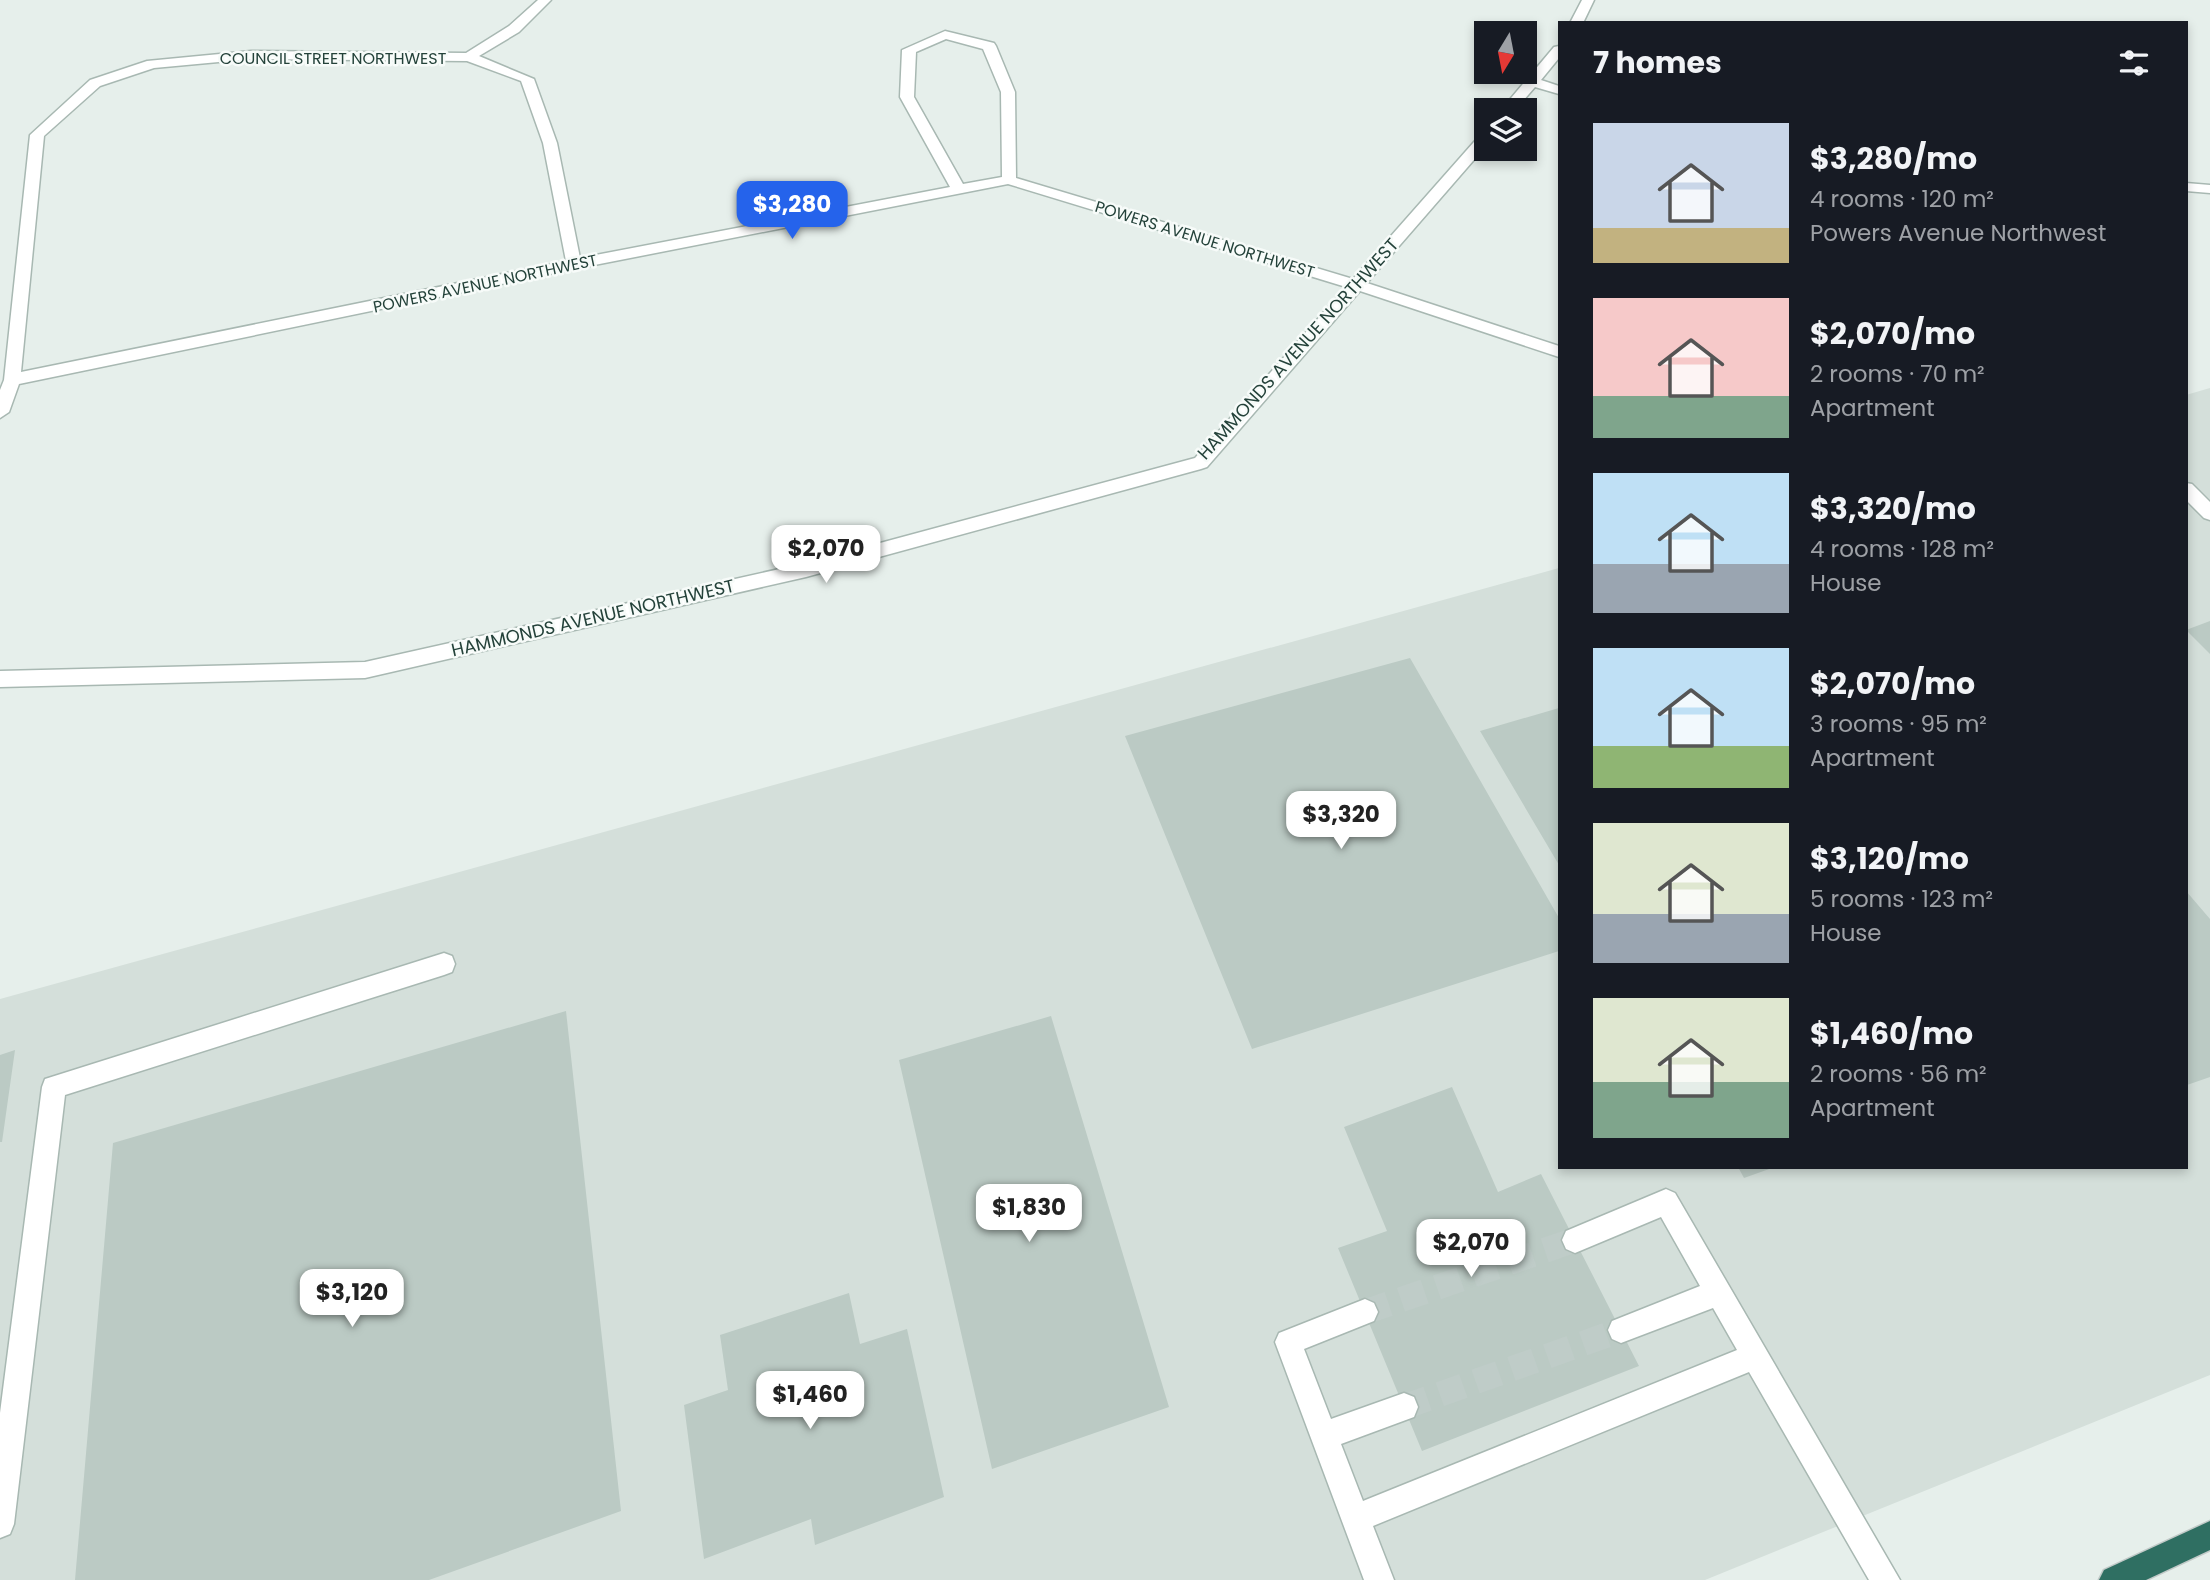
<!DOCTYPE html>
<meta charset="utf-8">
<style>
:root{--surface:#171b24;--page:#20242c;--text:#f1f3f6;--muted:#9ea1a6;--accent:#2563eb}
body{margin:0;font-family:Poppins,sans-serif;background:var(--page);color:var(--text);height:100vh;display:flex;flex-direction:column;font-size:26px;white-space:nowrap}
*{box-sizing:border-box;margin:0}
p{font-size:23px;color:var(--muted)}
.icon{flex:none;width:38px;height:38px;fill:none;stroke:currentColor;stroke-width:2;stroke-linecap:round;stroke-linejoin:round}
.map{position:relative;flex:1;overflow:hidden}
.side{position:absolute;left:1558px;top:21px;width:630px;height:1148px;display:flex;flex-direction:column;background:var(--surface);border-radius:0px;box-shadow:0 4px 10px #0003}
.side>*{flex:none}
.needle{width:46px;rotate:190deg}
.buttons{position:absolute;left:1474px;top:21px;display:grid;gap:14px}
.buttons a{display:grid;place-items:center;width:63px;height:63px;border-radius:0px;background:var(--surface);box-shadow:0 4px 10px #0003;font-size:35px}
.price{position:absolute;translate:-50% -60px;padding:0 16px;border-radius:14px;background:#fff;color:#222;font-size:23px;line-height:46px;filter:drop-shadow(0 2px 4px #0008)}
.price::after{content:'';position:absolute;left:50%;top:42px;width:21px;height:16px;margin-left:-10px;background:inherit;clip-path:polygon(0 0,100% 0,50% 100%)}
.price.current{background:var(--accent);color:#fff}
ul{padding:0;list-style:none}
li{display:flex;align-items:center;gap:21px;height:175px;padding:0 35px}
li span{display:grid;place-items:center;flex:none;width:196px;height:140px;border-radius:0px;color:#555}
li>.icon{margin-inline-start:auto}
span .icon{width:84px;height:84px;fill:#fffc;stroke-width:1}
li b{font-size:30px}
h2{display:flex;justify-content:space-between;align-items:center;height:84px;padding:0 35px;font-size:30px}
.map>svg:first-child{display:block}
.built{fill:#d4dfda}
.building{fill:#bbcac4}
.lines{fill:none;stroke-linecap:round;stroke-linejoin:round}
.minor-tunnel{stroke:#bfccc8;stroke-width:25;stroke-dasharray:25 13;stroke-linecap:butt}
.minor-casing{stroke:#a8b8b2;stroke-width:3}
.highway-casing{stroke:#c2cac8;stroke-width:3}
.minor{fill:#fff;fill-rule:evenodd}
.highway{fill:#2f6f62;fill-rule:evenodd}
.labels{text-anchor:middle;stroke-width:5;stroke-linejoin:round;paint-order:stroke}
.far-street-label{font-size:16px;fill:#24423a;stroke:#f7fbf9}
.street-label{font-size:18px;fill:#24423a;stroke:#f7fbf9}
</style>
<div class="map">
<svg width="2210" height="1580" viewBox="0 0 2210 1580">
<rect width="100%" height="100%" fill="#e6efeb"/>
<path class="built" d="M2210,388V1375L1705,1580H0V999L1559,568V1167H2186V395Z"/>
<path class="building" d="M2210,621V654L2186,630Z
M1410,658L1559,918V951L1252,1049L1125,736Z
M1559,708V865L1480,731Z
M2186,891L2210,919V1077L2187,1085Z
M566,1011L621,1511L429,1580H75L113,1143Z
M1051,1016L1169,1407L992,1469L899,1060Z
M15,1050L2,1142H0V1055Z
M1452,1087L1498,1192L1541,1174L1639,1366L1422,1451L1338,1248L1387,1231L1344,1127Z
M1738,1167H1772V1168L1744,1178Z
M849,1293L860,1344L907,1329L944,1497L815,1545L811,1519L704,1559L684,1405L728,1390L720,1335Z"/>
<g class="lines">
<path class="minor-tunnel" d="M1365,1312L1575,1240
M1404,1407L1621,1330"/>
<g class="minor-casing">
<path id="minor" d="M538,0H551L519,32L479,56L534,79L557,143L580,258L950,187L900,97L902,50L945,31L994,43L996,46L1015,92L1016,178L1353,279L1481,134L1486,133V146L1367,283L1559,346V357L1360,291L1207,467L1201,469L806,577L365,678L0,687V671L365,662L806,563L1195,458L1346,287L1008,184L574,269L19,384L9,412L0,418V390L4,380L30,135L90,80L147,61L251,51L466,53L509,26ZM946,39L983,49L1001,92L1002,177L963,184L914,97L916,52ZM251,59L467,61L521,81L543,143L566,261L21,372L44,136L100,86L154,68Z
M1582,0H1594L1583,23H1570Z
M1559,46V58L1541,80L1559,86V94L1535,87L1515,110H1501L1554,47Z
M2186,183L2210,185V193L2186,191Z
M2186,483L2192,484L2210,502V520L2204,518L2186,500Z
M444,953L452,956L455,964L452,972L444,975L65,1095L14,1524L10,1534L0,1538V1413L42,1087L45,1079Z
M1666,1189L1675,1193L1900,1580H1869L1749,1372L1373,1526L1394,1580H1364L1275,1342L1279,1333L1365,1299L1374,1303L1378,1312L1374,1321L1304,1349L1331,1419L1404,1393L1414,1397L1418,1407L1414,1417L1341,1444L1363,1501L1737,1350L1713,1308L1621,1343L1612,1339L1608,1330L1612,1321L1700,1286L1661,1217L1575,1253L1566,1249L1562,1240L1566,1231Z"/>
</g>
<g class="highway-casing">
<path id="highway" d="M2210,1521V1550L2146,1580H2099L2104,1570Z"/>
</g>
<use href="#minor" class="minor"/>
<use href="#highway" class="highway"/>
</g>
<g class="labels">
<g class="far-street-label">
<text x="333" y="64">COUNCIL STREET NORTHWEST</text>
<text transform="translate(1205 239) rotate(17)" y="6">POWERS AVENUE NORTHWEST</text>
<text transform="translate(485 283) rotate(-12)" y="6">POWERS AVENUE NORTHWEST</text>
</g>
<g class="street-label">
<text transform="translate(1298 349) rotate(-48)" y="6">HAMMONDS AVENUE NORTHWEST</text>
<text transform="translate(593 618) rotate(-13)" y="6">HAMMONDS AVENUE NORTHWEST</text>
</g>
</g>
</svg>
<div class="buttons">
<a><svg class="needle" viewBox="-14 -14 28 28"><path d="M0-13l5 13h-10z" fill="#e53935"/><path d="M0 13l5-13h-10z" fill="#9ea1a6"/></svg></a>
<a><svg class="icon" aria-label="layers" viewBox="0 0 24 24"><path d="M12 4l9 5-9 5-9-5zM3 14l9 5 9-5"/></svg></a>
</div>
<b class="price current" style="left:792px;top:241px">$3,280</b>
<b class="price" style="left:826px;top:585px">$2,070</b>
<b class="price" style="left:1341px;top:851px">$3,320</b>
<b class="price" style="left:1029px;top:1244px">$1,830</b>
<b class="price" style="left:1471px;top:1279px">$2,070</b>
<b class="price" style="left:352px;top:1329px">$3,120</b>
<b class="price" style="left:810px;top:1431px">$1,460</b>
<section class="side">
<h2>7 homes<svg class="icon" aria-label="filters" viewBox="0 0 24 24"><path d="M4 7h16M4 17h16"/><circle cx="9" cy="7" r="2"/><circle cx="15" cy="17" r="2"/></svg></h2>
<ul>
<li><span style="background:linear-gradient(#c9d6e8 75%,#c2b280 0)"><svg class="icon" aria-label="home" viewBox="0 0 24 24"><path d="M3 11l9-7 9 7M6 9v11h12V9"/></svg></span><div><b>$3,280/mo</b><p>4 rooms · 120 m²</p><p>Powers Avenue Northwest</p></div></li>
<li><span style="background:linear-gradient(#f6c9c9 70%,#7fa58c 0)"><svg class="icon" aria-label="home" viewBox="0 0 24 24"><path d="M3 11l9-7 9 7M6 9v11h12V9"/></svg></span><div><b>$2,070/mo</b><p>2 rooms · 70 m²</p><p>Apartment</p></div></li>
<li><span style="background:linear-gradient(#bfe0f5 65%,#9aa5b1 0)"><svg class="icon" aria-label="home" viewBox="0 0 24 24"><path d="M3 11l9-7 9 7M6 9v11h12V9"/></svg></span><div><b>$3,320/mo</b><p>4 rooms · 128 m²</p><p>House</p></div></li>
<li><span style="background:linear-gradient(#bfe0f5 70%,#8fb573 0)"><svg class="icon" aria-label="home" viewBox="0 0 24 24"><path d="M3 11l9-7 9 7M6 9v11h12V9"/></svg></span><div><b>$2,070/mo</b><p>3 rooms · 95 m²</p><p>Apartment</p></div></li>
<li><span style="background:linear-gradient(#dfe7d0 65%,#9aa5b1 0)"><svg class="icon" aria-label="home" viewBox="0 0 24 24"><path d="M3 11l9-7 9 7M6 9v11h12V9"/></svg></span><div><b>$3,120/mo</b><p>5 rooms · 123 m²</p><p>House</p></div></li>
<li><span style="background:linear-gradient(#dfe7d0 60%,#7fa58c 0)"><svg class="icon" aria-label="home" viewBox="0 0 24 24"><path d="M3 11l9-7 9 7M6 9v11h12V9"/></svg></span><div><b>$1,460/mo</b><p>2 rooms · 56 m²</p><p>Apartment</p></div></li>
</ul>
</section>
</div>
